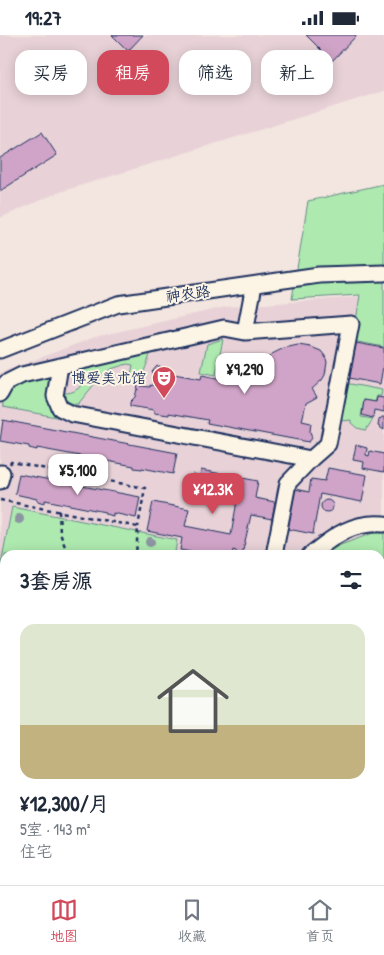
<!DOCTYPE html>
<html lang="zh">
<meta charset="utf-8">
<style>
:root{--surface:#fff;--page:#f2f2f3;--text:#1f2937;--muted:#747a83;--line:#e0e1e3;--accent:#d1495b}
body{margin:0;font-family:"Patrick Hand","LXGW WenKai TC",sans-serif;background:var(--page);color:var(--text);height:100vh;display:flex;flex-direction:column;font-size:19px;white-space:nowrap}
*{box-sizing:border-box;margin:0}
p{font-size:16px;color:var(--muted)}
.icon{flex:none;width:28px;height:28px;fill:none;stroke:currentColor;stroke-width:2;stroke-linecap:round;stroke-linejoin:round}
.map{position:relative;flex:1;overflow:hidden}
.panel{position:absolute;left:0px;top:515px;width:385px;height:335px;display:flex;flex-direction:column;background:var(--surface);border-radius:15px 15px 0 0;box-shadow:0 2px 12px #0003}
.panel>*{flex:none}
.top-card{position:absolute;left:15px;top:15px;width:355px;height:45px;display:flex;gap:10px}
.price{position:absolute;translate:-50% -42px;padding:0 11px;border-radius:10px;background:#fff;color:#222;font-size:16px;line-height:32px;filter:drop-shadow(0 1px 2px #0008)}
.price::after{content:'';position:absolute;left:50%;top:30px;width:15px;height:11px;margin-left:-8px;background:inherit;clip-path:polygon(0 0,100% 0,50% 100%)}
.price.active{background:var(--accent);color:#fff}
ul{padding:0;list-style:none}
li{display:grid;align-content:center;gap:10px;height:265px;padding:0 20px}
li+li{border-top:1px solid var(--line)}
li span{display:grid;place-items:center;height:155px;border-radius:15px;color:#555}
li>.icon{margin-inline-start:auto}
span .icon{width:90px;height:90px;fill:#fffc;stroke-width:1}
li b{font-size:21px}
h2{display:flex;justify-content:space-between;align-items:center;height:60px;padding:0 20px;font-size:21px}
.chip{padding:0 18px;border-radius:15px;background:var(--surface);box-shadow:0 2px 12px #0003;font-size:18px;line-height:45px}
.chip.active{background:var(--accent);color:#fff}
.status{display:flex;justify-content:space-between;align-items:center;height:35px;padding:0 25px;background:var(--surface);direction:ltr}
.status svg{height:14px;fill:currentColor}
.tab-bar{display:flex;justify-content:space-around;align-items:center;height:70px;border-top:1px solid var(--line);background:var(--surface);font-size:14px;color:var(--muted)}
.tab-bar a{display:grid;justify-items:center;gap:2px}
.tab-bar .active{color:var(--accent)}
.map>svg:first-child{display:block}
.built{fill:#e8d2d8}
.green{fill:#aeeaaf;stroke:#648c86}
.building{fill:#d0a4c8;stroke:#1b2f5e}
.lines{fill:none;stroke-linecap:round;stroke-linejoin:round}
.minor-casing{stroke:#1b2f5e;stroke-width:19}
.path{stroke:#1b2f5e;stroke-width:2.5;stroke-dasharray:4 4;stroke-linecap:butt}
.minor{stroke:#fcf5e5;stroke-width:15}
.tree{fill:#8c95a1}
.labels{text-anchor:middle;stroke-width:4;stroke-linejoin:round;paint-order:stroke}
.street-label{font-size:15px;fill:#1b2f5e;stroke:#fcf5e5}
.poi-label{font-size:15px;fill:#1b2f5e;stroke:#fcf5e5;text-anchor:end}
</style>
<div class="status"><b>19:27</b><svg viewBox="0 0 49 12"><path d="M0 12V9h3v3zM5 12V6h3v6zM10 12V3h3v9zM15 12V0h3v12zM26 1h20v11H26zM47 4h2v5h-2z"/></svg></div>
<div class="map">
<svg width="384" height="850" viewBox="0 0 384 850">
<rect width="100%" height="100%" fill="#f3e5df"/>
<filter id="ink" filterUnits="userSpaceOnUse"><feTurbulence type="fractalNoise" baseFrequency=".02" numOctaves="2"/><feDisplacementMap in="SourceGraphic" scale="10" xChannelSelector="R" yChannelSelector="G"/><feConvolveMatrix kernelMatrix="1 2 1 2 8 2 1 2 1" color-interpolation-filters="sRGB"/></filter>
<g filter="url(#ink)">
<path class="built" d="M0,0H384V56L57,158L0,183Z
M384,260V674H380V520H5V845H131L125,850H0V338L95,302L225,272Z"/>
<path class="green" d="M384,149V312L353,306L360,260L292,264L308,166Z
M223,304L216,340L201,337L207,309Z
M150,319C148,329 143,335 142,346L130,344L133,330L127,329L111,334L102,340L78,369C70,369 65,366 62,358C74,359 83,353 85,340L81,337L80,334Z
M45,340L49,345C47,363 50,368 61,383L3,372C0,348 28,344 45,340Z
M345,348L382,355L381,361H377L375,367L364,365L361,382L373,384L366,395L357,393L351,388V385L343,386L340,382Z
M12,472L177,505L175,517L190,520H5V719H0V534Z
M373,498H384V524L380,525V520H323L335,512Z"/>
<path class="building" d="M112,0H143L128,16Z
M306,0H357L332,26Z
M42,97L57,120L0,156V123Z
M356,308L384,313V326L380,349L349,343Z
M298,310L311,312L321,316L325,321L327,327L325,340L322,345L312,354L317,362L306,368L302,386L311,388L310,396L312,403L309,407L207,388L208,385L169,378V380L154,378V375L130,371V367L135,362L137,354L138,355L137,348L142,349L141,351L150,352V350L152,351L154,341L152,337L157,331L163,333L164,339L174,341V339L201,344L202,340L231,346L239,345L253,338L272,319L284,313Z
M377,362L384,363V377L374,375L373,383L362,380L364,365L376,367Z
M382,382H384V395L378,391L379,385Z
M3,385L177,418L173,439L142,433V434L134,433V431L37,413V415L29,413V411L0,406Z
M356,410L367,413L366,420L369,421L370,416L384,419V437L363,433L364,427L353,425Z
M328,433L367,440L362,467L320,459L313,499L288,494L295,454L309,457L311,444L325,446Z
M201,435L258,446L255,463L275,467L272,484L251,480L242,520H237L236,516L233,515L232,520H207L180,515L182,503L147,496L153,467L189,474L185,491L231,500L237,466L190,457L193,439L200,441Z
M19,439L140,462L136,483L113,478V481L105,479V477L45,465V468L37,466V464L15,459Z
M321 471a6 6 0 1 1 12 0a6 6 0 1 1-12 0Z
M380,593H384V625L380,624Z
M5,718V744L0,745V719Z"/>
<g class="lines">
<g class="minor-casing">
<path id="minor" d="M0,315L118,269L319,240L384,238
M60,331L55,361L60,373L72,379L311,424L328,409L351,289L245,297
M0,359L6,348L22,340L224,293L245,297L254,250
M0,438H2L0,446
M274,520L288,448L311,424
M310,520C333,502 352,486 384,489
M380,630L384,631
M0,702H5
M0,757H5
M0,785L5,779
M0,835L5,838
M16,845L20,848L54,849L67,845"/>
</g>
<path class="path" d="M10,429L11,427L145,453L138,492
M0,465L138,492L136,520
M59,476L60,498L68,520
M0,551H5
M0,638L5,645"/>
<use href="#minor" class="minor"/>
</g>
<g class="tree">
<circle cx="19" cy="484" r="5"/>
<circle cx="150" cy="507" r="5"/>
</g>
</g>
<defs>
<g id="theatre-pin" transform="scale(1.25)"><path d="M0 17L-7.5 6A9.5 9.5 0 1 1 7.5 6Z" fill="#d1495b" stroke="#fcf5e5"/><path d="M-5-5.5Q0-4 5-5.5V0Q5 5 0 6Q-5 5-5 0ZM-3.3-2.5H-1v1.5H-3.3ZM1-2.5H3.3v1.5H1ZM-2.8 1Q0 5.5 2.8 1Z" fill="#fff"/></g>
</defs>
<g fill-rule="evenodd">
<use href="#theatre-pin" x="164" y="343"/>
</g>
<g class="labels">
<g class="street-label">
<text transform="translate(188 259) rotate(-8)" y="5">神农路</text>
</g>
<g class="poi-label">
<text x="146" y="348">博爱美术馆</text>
</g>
</g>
</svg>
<b class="price" style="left:245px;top:360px">¥9,290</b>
<b class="price" style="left:78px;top:461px">¥5,100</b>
<b class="price active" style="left:213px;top:480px">¥12.3K</b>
<div class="top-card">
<a class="chip">买房</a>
<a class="chip active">租房</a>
<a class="chip">筛选</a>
<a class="chip">新上</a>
</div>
<section class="panel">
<h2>3套房源<svg class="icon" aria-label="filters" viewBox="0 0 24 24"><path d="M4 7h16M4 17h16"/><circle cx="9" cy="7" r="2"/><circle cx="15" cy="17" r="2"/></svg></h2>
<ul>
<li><span style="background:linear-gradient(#dfe7d0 65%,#c2b280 0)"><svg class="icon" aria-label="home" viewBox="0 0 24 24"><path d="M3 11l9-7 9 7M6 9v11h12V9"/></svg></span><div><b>¥12,300/月</b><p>5室 · 143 m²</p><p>住宅</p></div></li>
</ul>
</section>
</div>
<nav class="tab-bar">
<a class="active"><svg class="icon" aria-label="map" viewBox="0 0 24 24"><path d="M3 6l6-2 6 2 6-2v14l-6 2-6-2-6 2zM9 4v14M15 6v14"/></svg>地图</a>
<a><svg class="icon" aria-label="saved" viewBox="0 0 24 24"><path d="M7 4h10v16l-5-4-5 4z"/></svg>收藏</a>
<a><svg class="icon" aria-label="home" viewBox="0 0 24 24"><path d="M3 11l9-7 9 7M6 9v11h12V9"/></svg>首页</a>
</nav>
